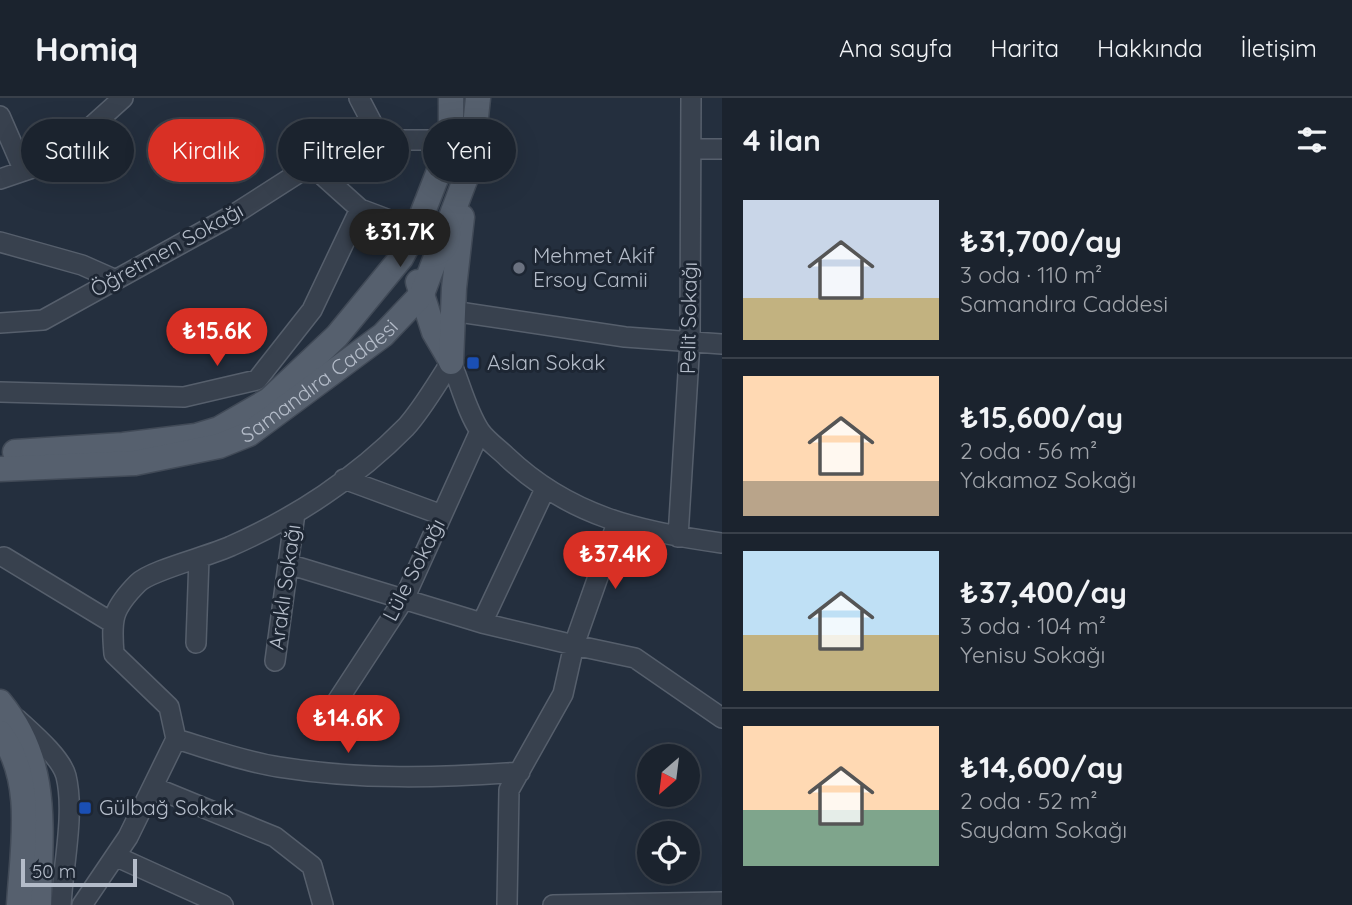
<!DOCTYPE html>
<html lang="tr">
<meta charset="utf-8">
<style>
:root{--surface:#1b232e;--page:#242b36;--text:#f1f3f6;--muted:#a0a4aa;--line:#39404a;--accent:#d93025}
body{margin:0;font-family:Quicksand,sans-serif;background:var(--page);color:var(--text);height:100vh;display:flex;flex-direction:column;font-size:26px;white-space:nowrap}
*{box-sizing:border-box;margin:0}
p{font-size:23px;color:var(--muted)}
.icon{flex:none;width:38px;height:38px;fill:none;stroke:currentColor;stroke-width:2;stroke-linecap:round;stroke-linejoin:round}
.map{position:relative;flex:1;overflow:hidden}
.panel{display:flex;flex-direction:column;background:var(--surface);width:630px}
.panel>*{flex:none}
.banner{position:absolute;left:21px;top:21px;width:595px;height:63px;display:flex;gap:14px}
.needle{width:46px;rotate:208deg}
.fabs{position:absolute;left:637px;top:646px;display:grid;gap:14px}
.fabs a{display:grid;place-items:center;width:63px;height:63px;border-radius:50%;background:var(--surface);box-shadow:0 7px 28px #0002,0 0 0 2px var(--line);font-size:35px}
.scale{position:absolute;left:21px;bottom:18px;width:116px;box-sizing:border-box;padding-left:7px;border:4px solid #b4bcc9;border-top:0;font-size:19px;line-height:24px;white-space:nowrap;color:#b4bcc9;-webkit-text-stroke:5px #1d2633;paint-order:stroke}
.price{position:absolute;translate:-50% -60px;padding:0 16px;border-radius:24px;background:var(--accent);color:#fff;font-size:23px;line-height:46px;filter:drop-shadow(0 2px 4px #0008)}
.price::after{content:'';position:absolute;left:50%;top:42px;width:21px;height:16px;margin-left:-10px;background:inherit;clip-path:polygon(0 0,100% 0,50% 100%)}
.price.current{background:#222;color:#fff}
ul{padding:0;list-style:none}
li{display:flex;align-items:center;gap:21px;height:175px;padding:0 21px}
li+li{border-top:2px solid var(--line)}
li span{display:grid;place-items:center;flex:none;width:196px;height:140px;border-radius:0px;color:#555}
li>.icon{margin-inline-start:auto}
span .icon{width:84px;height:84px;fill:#fffc;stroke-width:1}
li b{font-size:30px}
h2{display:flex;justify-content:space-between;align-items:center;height:84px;padding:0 21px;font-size:30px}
.chip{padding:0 24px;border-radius:32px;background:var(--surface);box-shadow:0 7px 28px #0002,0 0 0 2px var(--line);font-size:24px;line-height:63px}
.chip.current{background:var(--accent);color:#fff}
header{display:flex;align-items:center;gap:42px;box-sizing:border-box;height:98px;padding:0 35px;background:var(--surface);border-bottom:2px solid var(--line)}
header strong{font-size:33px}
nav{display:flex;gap:38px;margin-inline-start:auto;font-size:24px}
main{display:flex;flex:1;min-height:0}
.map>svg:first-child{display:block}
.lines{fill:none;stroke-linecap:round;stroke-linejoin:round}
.minor-casing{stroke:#565f6c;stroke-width:22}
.major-casing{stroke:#414a57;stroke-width:27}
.minor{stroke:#38414e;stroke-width:19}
.major{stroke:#56606e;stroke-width:24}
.worship-dot{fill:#6b7280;stroke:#1d2633;stroke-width:2.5}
.transit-dot{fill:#1a4fb4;stroke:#1d2633;stroke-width:2.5}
.labels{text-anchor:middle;stroke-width:6;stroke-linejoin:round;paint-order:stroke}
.street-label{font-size:21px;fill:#b4bcc9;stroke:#1d2633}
.poi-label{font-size:21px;fill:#b4bcc9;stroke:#1d2633;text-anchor:start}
</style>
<header>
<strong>Homiq</strong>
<nav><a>Ana sayfa</a><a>Harita</a><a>Hakkında</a><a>İletişim</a></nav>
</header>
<main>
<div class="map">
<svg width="722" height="807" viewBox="0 0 722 807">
<rect width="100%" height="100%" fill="#242f3e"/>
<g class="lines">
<g class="minor-casing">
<path id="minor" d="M359,0L381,42
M0,18L24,73
M691,51H722
M311,67L360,111L416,132
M0,81L53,63L123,0
M0,144L82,167L116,182
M452,213L625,239L722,246
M0,225L43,222L233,117L311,67L381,42H451
M451,264C460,285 467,314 480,333C487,343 499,351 507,359C569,418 640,434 722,445
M0,294L184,299L257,282L312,212L360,111
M344,381L442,417
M678,439L690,243L691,0
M4,459L111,524
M288,466L482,525L574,547L617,425
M482,525L545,391
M196,545L199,460
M275,563L295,415
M336,605L404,501L480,333
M17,621C31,634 61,659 66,678C75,715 63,768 61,807
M176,641C210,651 245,664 279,669C360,682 439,680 520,674
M153,689L275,739L312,768L323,807
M115,758L223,807
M82,807L128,739L176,641L169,609L114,556C111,521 112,511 138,485C151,472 210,458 231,448C295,420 357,379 406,329C423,310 437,285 451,264
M507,807L509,692L563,596L574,547L635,560L722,620
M553,807L722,804"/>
</g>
<g class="major-casing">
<g id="major">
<path d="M418,184L434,234L451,263"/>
<path d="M451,264L454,190L462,119"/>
<path d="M15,354L123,347L196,338L219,331L269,302L337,238L401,160L416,132L451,42V0"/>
<path id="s1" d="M0,371L135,365L219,348L249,336L383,237L422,196L471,66L478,0"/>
<path d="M0,604C51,666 40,732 39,807"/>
<path d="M0,635C36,682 22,752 19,807"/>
</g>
</g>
<use href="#minor" class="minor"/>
<use href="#major" class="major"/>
</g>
<circle class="worship-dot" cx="519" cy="170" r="7"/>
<g class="transit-dot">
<rect x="466" y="258" width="14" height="14" rx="3.5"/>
<rect x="78" y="703" width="14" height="14" rx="3.5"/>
</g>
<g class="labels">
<g class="street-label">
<text transform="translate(167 152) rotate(-29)" y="7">Öğretmen Sokağı</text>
<text transform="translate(689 220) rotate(-89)" y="7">Pelit Sokağı</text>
<text dy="7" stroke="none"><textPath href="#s1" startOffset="341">Samandıra Caddesi</textPath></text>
<text transform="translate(414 472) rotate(-63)" y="7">Lüle Sokağı</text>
<text transform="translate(285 489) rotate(-82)" y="7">Araklı Sokağı</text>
</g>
<g class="poi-label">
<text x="533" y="165">Mehmet Akif<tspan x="533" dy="24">Ersoy Camii</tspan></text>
<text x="487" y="272">Aslan Sokak</text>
<text x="99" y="717">Gülbağ Sokak</text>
</g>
</g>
</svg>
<div class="fabs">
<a><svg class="needle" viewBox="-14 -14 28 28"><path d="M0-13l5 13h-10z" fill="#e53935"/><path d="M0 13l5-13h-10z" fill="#a0a4aa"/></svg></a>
<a><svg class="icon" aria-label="locate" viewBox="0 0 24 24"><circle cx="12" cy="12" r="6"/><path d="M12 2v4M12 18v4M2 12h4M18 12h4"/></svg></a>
</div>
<div class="scale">50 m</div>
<b class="price current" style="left:400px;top:171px">₺31.7K</b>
<b class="price" style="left:217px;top:270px">₺15.6K</b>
<b class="price" style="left:615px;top:493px">₺37.4K</b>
<b class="price" style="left:348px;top:657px">₺14.6K</b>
<div class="banner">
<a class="chip">Satılık</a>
<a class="chip current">Kiralık</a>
<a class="chip">Filtreler</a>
<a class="chip">Yeni</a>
</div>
</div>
<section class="panel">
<h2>4 ilan<svg class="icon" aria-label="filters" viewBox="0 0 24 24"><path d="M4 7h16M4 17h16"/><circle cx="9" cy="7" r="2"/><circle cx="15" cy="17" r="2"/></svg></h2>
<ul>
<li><span style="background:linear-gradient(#c9d6e8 70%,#c2b280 0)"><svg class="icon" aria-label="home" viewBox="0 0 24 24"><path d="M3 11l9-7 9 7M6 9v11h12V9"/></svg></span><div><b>₺31,700/ay</b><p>3 oda · 110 m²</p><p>Samandıra Caddesi</p></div></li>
<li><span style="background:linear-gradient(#ffd9b3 75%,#b9a48a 0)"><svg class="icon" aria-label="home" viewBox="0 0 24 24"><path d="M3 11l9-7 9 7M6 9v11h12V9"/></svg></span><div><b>₺15,600/ay</b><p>2 oda · 56 m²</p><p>Yakamoz Sokağı</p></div></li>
<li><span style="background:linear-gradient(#bfe0f5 60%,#c2b280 0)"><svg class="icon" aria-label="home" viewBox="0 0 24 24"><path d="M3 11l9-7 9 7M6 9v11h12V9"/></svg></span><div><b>₺37,400/ay</b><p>3 oda · 104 m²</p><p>Yenisu Sokağı</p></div></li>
<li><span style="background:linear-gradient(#ffd9b3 60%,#7fa58c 0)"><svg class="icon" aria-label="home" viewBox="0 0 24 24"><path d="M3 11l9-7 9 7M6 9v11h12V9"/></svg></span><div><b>₺14,600/ay</b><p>2 oda · 52 m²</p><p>Saydam Sokağı</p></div></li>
</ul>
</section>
</main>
